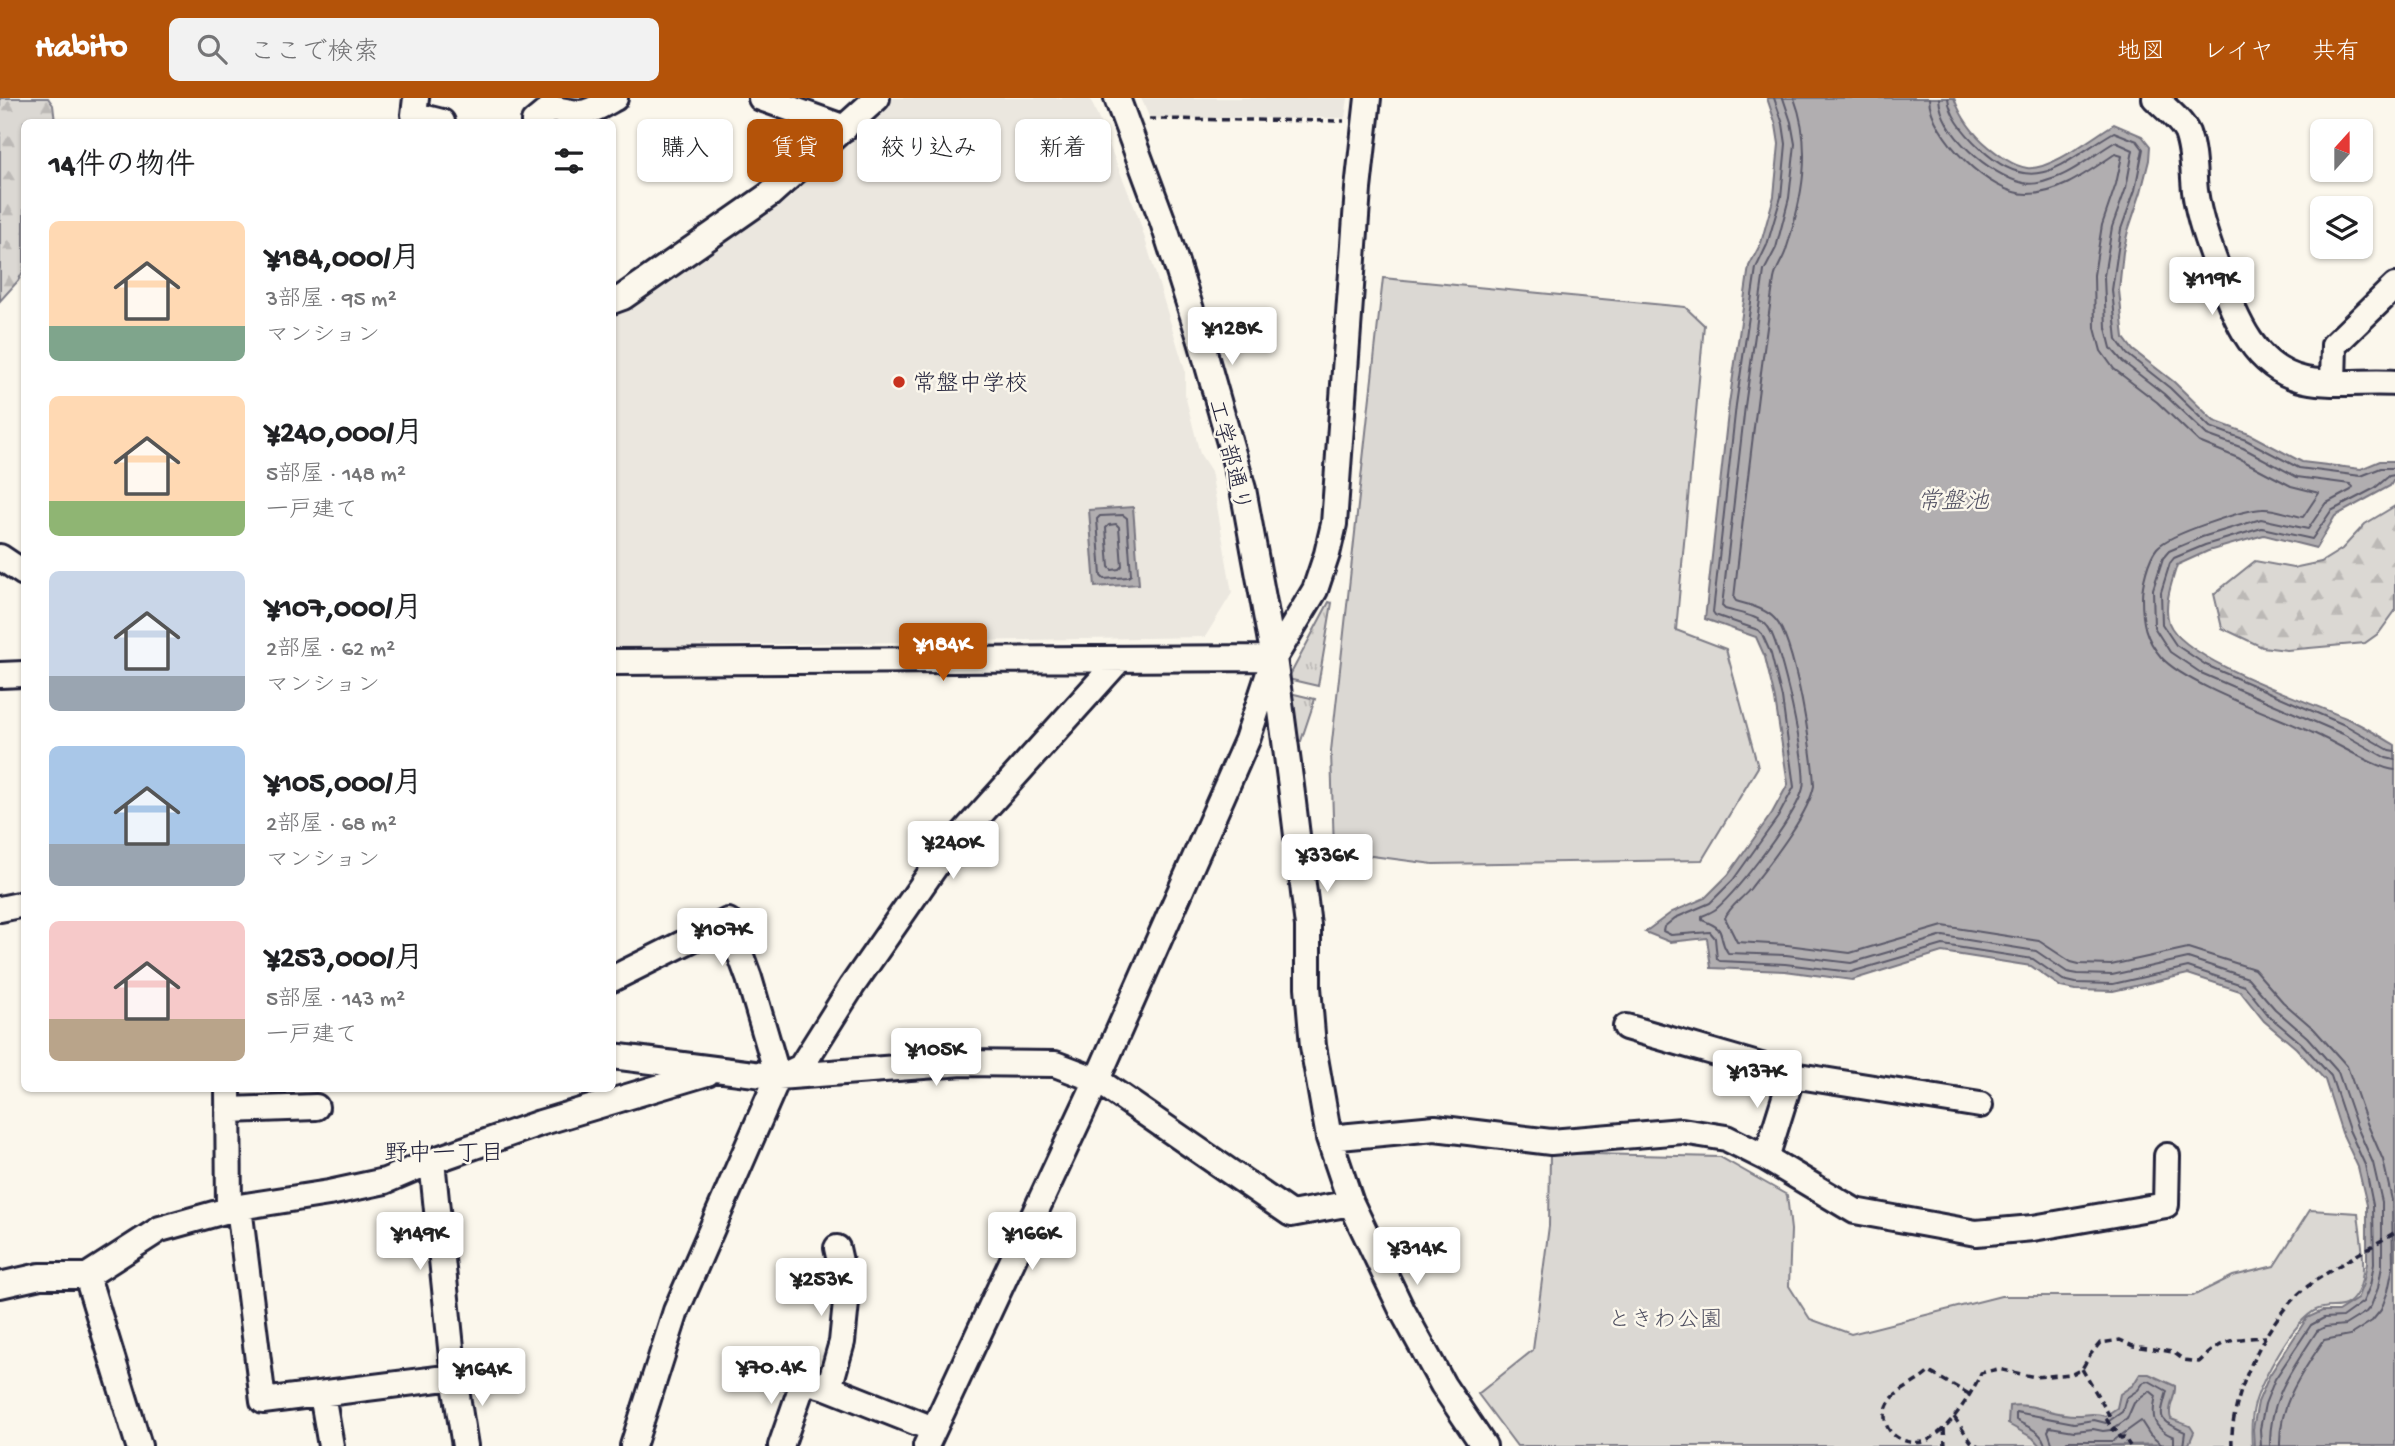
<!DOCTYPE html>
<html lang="ja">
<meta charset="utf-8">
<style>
:root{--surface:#fff;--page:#f2f2f2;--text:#202124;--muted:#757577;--accent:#b45309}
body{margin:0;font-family:"Gochi Hand","Klee One",sans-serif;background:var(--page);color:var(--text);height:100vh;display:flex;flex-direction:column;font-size:26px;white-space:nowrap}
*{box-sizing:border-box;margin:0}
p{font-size:23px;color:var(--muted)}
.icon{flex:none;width:38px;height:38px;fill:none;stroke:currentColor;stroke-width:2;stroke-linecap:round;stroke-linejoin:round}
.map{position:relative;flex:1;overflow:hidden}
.drawer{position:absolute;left:21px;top:21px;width:595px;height:973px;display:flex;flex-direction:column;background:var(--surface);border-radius:10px;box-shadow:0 2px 5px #0004}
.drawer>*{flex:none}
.guide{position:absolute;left:637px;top:21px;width:665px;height:63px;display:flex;gap:14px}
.needle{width:46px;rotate:21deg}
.controls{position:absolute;left:2310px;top:21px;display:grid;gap:14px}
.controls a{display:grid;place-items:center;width:63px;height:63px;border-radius:10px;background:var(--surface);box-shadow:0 2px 5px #0004;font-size:35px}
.price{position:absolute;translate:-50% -60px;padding:0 16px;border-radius:7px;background:#fff;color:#222;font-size:23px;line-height:46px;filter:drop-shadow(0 2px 4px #0008)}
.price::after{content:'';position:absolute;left:50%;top:42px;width:21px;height:16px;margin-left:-10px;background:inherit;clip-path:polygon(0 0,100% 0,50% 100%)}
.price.on{background:var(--accent);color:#fff}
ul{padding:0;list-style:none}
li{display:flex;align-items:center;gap:21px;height:175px;padding:0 28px}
li span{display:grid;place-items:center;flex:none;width:196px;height:140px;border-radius:10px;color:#555}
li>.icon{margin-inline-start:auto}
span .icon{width:84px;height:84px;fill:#fffc;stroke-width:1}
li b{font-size:30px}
h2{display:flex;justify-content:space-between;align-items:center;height:84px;padding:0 28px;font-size:30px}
.pill{padding:0 24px;border-radius:10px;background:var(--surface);box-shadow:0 2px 5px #0004;font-size:24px;line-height:63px}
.pill.on{background:var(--accent);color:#fff}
header{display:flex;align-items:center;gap:42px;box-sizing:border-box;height:98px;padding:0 35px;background:var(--accent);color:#fff}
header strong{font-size:33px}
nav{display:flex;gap:38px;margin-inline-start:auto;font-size:24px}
.search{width:490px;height:63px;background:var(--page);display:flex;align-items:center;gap:18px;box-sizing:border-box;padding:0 24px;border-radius:10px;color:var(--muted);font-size:26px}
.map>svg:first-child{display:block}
.built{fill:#ebe7df}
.grass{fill:url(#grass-tufts);stroke:#7e7d87;stroke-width:2}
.forest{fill:url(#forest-firs);stroke:#7e7d87;stroke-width:2}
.green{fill:#dbd8d3;stroke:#7e7d87;stroke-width:2}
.water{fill:#b1aeb0;stroke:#787681;stroke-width:2}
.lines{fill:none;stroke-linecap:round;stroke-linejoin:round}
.shore{stroke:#5b5a6a;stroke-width:2}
.minor-casing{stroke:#22223b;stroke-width:30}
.path{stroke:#22223b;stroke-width:3.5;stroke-dasharray:7 5;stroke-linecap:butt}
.minor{stroke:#fbf7ec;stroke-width:24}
.poi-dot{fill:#c8321e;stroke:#fbf7ec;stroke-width:2.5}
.labels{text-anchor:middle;stroke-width:5;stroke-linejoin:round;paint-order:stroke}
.poi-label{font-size:23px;fill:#22223b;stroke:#fbf7ec;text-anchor:start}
.street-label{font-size:23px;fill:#22223b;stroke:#fbf7ec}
.park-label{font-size:23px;fill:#505061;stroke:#fbf7ec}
.water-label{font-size:24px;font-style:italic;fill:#545364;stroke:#fbf7ec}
.neighbourhood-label{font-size:24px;fill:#22223b;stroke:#fbf7ec}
</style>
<header>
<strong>Habito</strong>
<div class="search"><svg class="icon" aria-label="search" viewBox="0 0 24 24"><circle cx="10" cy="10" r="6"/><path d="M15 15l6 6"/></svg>ここで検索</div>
<nav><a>地図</a><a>レイヤ</a><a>共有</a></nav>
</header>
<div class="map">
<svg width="2395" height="1348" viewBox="0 0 2395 1348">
<defs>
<pattern id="grass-tufts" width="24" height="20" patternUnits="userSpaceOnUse" patternTransform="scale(1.75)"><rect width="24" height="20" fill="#dbd8d3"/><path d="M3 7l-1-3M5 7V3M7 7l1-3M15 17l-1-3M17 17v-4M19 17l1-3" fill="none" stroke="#bcb9b6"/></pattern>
<pattern id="forest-firs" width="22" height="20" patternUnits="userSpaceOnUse" patternTransform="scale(1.75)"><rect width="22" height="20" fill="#dbd8d3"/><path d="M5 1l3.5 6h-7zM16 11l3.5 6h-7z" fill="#bcb9b6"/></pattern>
</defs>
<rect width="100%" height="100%" fill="#fbf7ec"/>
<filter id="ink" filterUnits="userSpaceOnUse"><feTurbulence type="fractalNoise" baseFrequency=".0143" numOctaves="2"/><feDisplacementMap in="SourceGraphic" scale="14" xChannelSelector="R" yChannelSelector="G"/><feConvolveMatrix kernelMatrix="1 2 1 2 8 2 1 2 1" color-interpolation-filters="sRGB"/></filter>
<g filter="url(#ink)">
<path class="built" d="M891,0H1090L1138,118L1185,272V297L1200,356L1211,373L1232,495L1205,539L613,549L612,213L662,190L790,100Z
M1141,0H1348L1345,20L1150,21Z"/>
<path class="grass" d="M1329,504L1332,505L1318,588L1288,581Z
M1290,595L1315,601L1301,643H1296Z"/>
<path class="forest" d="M0,0H48L53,7L55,24H24V172L18,183L0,203Z
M2395,408V513L2379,535L2365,545L2287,552L2262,549L2222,530L2214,496L2255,463L2293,470L2321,464L2342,451L2365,426Z"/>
<path class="green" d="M1383,180L1685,209L1704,227L1676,532L1726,551L1758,669L1702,762L1433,766L1334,753L1331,653Z
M1550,1055L1720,1059L1787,1097L1791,1132L1789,1188L1810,1221L1851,1236L2001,1198H2193L2233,1178L2274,1168L2310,1112L2358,1115C2360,1137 2369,1176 2357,1195C2345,1216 2333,1205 2316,1212C2293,1223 2262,1282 2255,1305C2251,1319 2251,1334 2252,1348H1517L1478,1296L1533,1252L1549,1128Z"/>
<path class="water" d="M1767,0H1954C1961,19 1973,36 1989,49C1999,57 2013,68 2027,70C2050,73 2094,38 2114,26L2142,38L2150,48L2149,62L2141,94L2128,133L2123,154L2119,192L2124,240L2133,252L2174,284L2214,323L2249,336L2302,364L2361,371L2380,363H2395V380L2390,388L2335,418L2316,450L2264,437L2208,453L2177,467C2172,484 2163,507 2169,525C2184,563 2308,603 2348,621C2364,628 2380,638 2395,647V1348H2254L2253,1331L2258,1304L2269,1278L2307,1220L2322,1213H2338L2357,1201L2363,1186L2367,1165V1107L2358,1069L2342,1035L2325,982L2296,950L2264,923L2240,893L2188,876L2113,893L2075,892L2061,889L2031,868L1942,854L1852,882L1785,873L1711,870L1707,840L1670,844L1645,834L1672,814L1705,800L1728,777L1772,715L1788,686L1775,601L1765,559L1756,539L1705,521L1729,306L1749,168L1761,145L1774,98L1779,46L1776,27Z
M1133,409L1139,486L1095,489L1089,412Z
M2140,1276H2149L2175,1288C2176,1300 2167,1308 2171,1321L2190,1328L2194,1334L2189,1346L2040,1348L2033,1340L2008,1326L2009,1308C2033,1304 2054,1318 2077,1317C2088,1317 2094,1314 2105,1318L2117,1310L2120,1296L2133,1287Z"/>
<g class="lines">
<path class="shore" d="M1774,0L1783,26L1786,46L1781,99L1767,147L1756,170L1736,307L1713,514L1715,517L1758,532L1762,536L1771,556L1782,600L1794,689L1778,719L1733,782L1710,805L1675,820L1664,829L1663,833L1671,837L1710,834L1715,840L1717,861L1720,863L1785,866L1851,874L1943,847L2033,861L2063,882L2076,885L2113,886L2188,869L2245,888L2269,918L2301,945L2331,978L2349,1032L2365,1067L2373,1107L2374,1166L2370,1188L2363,1204L2342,1219L2324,1220L2311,1227L2275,1281L2265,1306L2260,1331L2261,1348
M1783,0L1791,24L1795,46L1789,100L1776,150L1764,173L1745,308L1722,508L1725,511C1738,515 1760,518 1768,529C1781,545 1808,671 1803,690C1797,717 1738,792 1716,811C1712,814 1707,816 1702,818V822C1730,833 1715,835 1728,855L1786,857L1851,865L1943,838L2036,853L2067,874L2078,876L2112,877L2188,860L2248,880L2275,911L2307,939L2338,974L2357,1029L2373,1065L2382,1104V1168L2378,1190L2371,1208L2366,1214L2345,1227L2325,1229L2317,1233C2292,1272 2269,1300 2270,1348
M1794,0C1813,50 1802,102 1786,152C1783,162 1776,170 1774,181C1758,287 1746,393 1734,500L1736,503C1748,507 1765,510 1775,521C1795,542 1813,657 1814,688C1808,718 1769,766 1750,791C1742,801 1729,809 1725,820L1737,844L1787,847L1850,855L1943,828L2039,843L2071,864L2079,866L2111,867L2188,850L2254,871L2283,904L2314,931L2347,968L2367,1025L2383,1062L2392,1102L2393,1169L2388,1193L2381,1212L2372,1223L2350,1237L2324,1242C2301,1276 2279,1305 2280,1348
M1929,0C1930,37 1990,97 2028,96C2060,96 2089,73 2115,56L2122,58L2116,86L2102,127L2094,177L2095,230L2101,253L2114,271L2157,304L2199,344L2238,360L2291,388L2319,395L2303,419C2290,417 2275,410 2262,411C2243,412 2169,436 2157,450C2148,461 2142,486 2142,500C2142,524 2145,540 2161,559C2186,587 2276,618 2313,635C2333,643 2377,671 2395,672
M1939,0C1941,36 1990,77 2023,85C2030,87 2042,85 2049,82C2072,76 2094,56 2115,44L2133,52L2126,90L2112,129L2104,178L2106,230L2111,250L2123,264L2164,296L2207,337L2243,350L2297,379L2350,386L2353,389L2351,392L2325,406L2308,431L2261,421L2202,439L2169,453L2163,460L2153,491L2154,529L2170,554L2201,575L2343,636L2386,660L2395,662
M1948,0C1950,19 1966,37 1980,50C2035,102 2062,64 2114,34L2137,43L2143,51L2135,92L2121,131L2112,192L2117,242L2127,256L2170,290L2210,329L2246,342L2299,370L2361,378L2381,370H2395
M2395,377L2389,378L2375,390L2331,413L2312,441L2262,430L2205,447L2174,460L2170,465L2161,494L2162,526L2176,547L2206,567L2347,628L2389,652L2395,653
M1123,417L1127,420L1131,477L1128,479L1104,481L1101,478L1097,421L1100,418Z
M1109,427L1116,426L1119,429L1122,468L1119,471L1112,472L1109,469L1106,430Z
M2045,1348C2043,1333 2027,1329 2016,1322V1314L2074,1325L2094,1322L2106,1325L2122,1314L2126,1300L2138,1292L2144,1284L2149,1283L2167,1293C2159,1322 2157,1321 2185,1334L2183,1348
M2053,1348L2048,1333L2050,1329L2074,1333L2093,1331L2103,1333L2111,1332L2127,1321L2134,1305L2150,1293L2156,1298C2151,1319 2152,1330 2174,1339V1348
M2064,1348L2067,1343H2113L2141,1323L2150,1337L2163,1348"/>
<g class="minor-casing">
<path id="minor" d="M416,0L414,17L442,24
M761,0L845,30
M1117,0L1163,124L1201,243L1243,391L1274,560L1291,688L1308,828V889L1313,948L1329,1040L1351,1105L1402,1212L1443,1287L1484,1348
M2155,0C2165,10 2181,22 2187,35C2194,54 2193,74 2195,93C2199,121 2209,148 2219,175C2235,218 2253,271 2305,282C2334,288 2365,283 2395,285
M534,24L551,10C585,18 584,17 615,0
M612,203L623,199L769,97L877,0
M2333,284L2334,247L2395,188
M0,459L24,475
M612,564L1274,560
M0,577L24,576
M0,811L24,806
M612,881L728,823L749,880L778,979L676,1213L633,1348
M1626,929L1792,977L1980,1007
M612,958L778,979L963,965L1055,966L1097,982L1291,1116L1351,1105
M782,978L801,969L852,888L941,760L1120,561
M228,990L229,1113
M228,1012L316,1009
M1329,1040L1435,1030L1551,1044L1682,1033L1726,1040L1766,1060L1855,1113L1976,1135L2033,1130L2166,1107L2167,1058
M1766,1060L1792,977
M432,1063L454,1279L465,1348
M239,1109L263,1303L454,1279
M87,1178L139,1348
M0,1187L40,1178H87L160,1131L239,1109L329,1095L385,1083L432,1063L540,1025L707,975
M769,1272L829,1290L933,1331
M829,1290L842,1244L847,1195L837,1150
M322,1296L331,1348
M781,1348L804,1282
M926,1348L1097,982L1247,642L1274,560L1315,492L1327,456L1334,426L1358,91L1368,0"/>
</g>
<path class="path" d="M1149,21L1344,23
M2082,1271L2111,1320L2107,1322L2113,1332L2115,1330L2121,1340L2124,1339L2130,1348
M1969,1296L1929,1274C1919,1284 1896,1293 1890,1303C1875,1327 1896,1348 1923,1344C1946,1337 1972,1296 1981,1275L1998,1271L2035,1279L2072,1276L2082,1271L2090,1257L2100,1245L2120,1242L2133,1248L2173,1254L2184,1262L2199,1264C2224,1240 2233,1241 2266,1239
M1954,1319L1972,1345L1979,1348
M1944,1330L1945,1348
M2232,1348C2229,1299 2268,1217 2308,1188C2335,1168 2367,1152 2395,1134"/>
<use href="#minor" class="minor"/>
</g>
</g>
<circle class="poi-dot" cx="899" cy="284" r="7"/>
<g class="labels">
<g class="poi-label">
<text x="913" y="292">常盤中学校</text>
</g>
<g class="street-label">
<text transform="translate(1231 357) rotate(76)" y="8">工学部通り</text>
</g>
<g class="park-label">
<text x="1665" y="1228">ときわ公園</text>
</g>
<g class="water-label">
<text x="1953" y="410">常盤池</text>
</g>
<g class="neighbourhood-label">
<text x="444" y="1062">野中一丁目</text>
</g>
</g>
</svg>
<div class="controls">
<a><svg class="needle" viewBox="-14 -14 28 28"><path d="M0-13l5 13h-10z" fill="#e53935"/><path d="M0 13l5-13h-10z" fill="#757577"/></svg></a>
<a><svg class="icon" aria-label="layers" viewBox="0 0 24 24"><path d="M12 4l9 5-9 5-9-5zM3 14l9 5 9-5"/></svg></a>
</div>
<b class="price" style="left:2212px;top:219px">¥119K</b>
<b class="price" style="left:1232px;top:269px">¥128K</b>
<b class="price on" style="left:943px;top:585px">¥184K</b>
<b class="price" style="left:953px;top:783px">¥240K</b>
<b class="price" style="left:1327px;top:796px">¥336K</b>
<b class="price" style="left:722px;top:870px">¥107K</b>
<b class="price" style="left:936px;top:990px">¥105K</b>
<b class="price" style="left:1757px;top:1012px">¥137K</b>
<b class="price" style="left:420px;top:1174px">¥149K</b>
<b class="price" style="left:1032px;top:1174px">¥166K</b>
<b class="price" style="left:1417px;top:1189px">¥314K</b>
<b class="price" style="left:821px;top:1220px">¥253K</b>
<b class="price" style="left:771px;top:1308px">¥70.4K</b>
<b class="price" style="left:482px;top:1310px">¥164K</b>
<div class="guide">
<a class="pill">購入</a>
<a class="pill on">賃貸</a>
<a class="pill">絞り込み</a>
<a class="pill">新着</a>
</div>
<section class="drawer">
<h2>14件の物件<svg class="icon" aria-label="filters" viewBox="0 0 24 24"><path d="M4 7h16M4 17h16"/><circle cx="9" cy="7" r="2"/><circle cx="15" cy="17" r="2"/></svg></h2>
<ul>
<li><span style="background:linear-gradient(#ffd9b3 75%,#7fa58c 0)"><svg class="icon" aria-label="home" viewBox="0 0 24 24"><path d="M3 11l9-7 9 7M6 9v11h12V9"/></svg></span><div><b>¥184,000/月</b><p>3部屋 · 95 m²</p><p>マンション</p></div></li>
<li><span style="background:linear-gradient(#ffd9b3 75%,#8fb573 0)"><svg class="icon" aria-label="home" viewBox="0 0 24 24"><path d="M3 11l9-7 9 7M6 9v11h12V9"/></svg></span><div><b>¥240,000/月</b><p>5部屋 · 148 m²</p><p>一戸建て</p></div></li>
<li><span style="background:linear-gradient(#c9d6e8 75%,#9aa5b1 0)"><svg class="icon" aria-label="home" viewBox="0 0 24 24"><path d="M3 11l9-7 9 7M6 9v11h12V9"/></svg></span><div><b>¥107,000/月</b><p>2部屋 · 62 m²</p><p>マンション</p></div></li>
<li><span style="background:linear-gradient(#a9c7e8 70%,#9aa5b1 0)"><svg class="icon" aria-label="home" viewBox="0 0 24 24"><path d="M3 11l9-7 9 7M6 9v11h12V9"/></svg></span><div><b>¥105,000/月</b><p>2部屋 · 68 m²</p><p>マンション</p></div></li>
<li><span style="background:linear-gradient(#f6c9c9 70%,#b9a48a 0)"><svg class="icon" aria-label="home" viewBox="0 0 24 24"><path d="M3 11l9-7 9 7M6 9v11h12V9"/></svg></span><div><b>¥253,000/月</b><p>5部屋 · 143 m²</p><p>一戸建て</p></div></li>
</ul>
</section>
</div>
